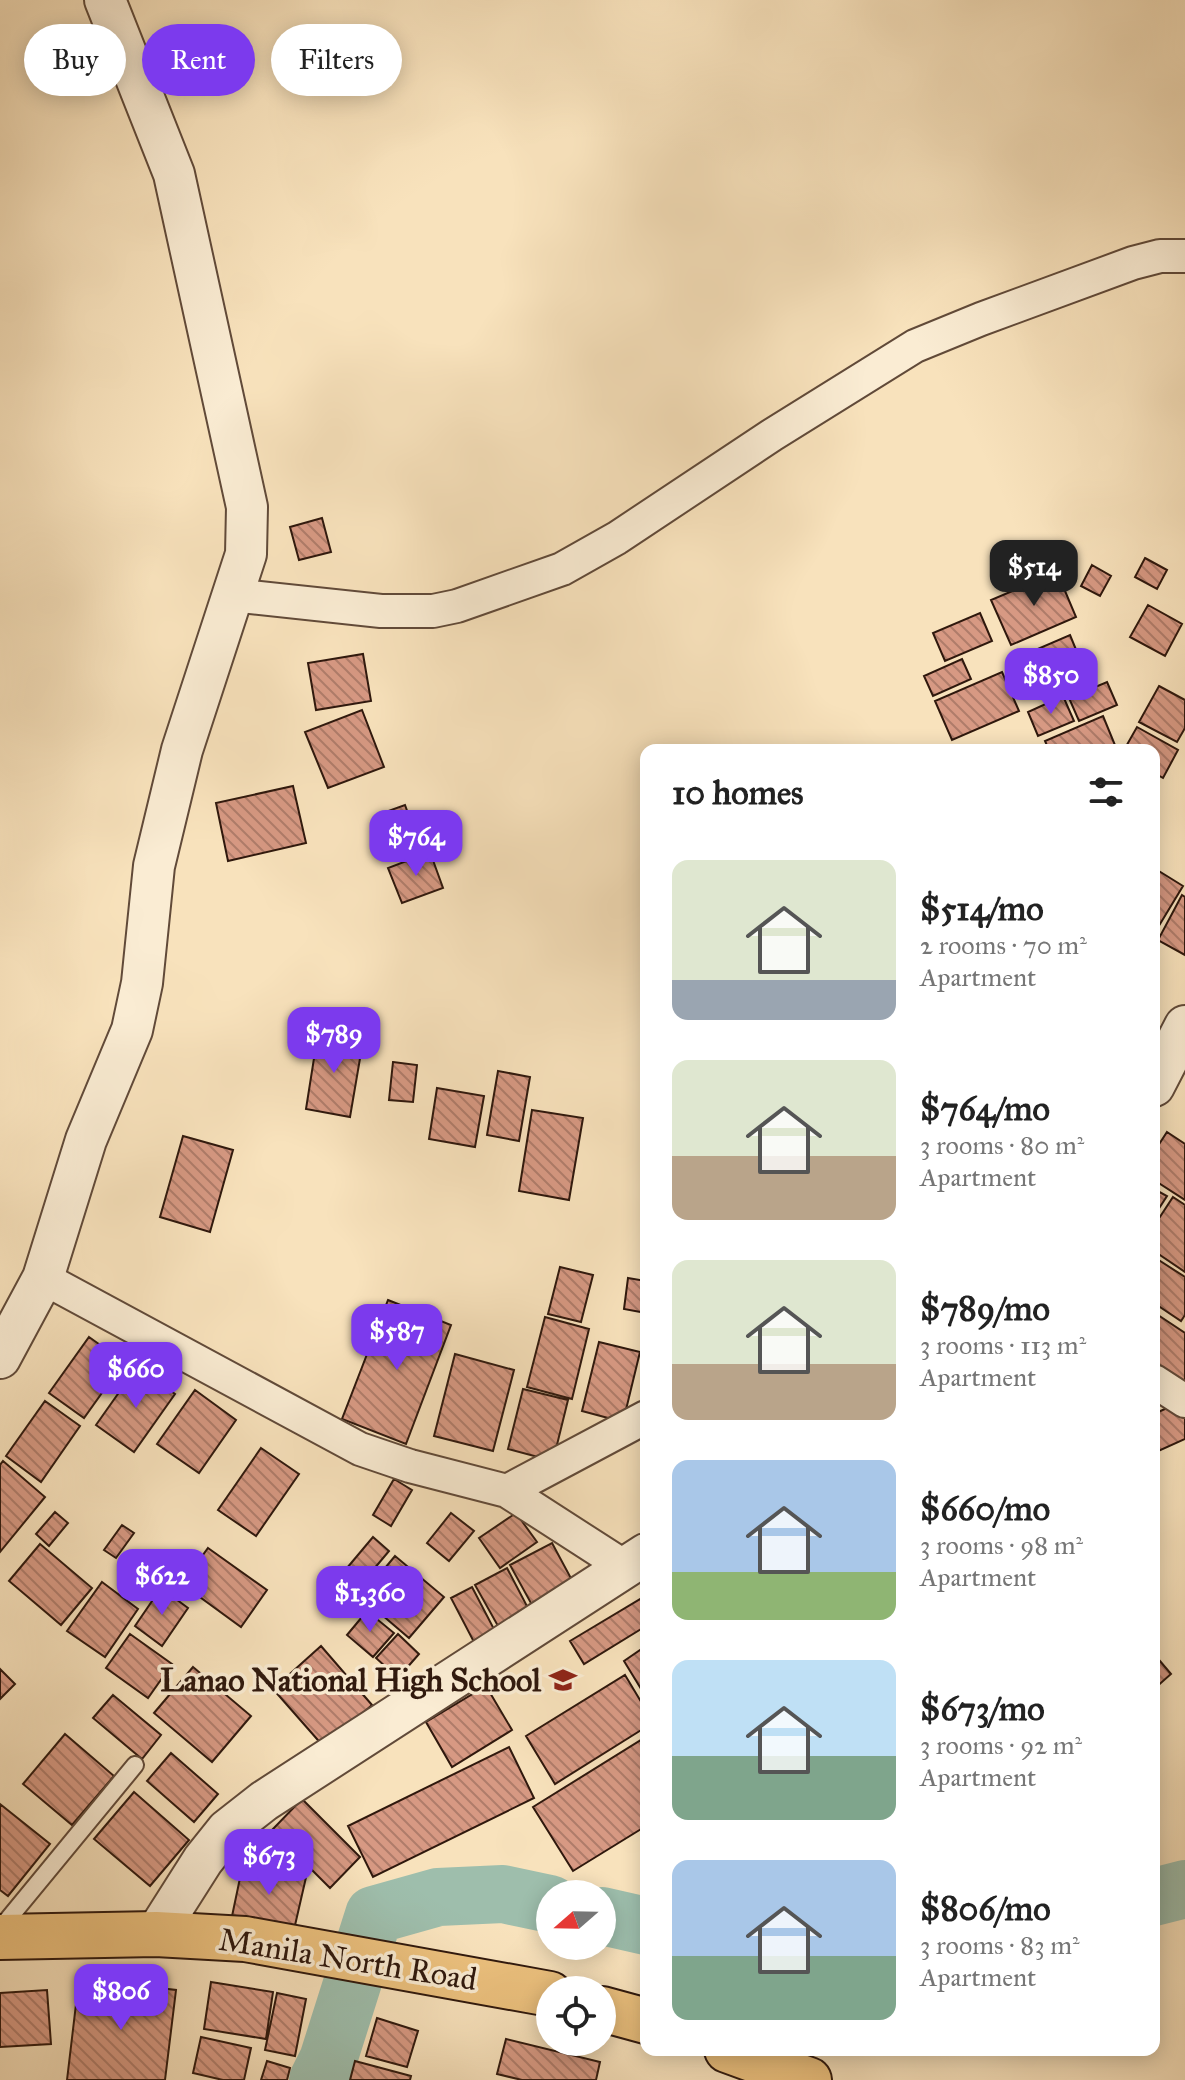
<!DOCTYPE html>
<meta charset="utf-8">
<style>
:root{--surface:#fff;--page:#f2f2f2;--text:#222;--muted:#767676;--accent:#7c3aed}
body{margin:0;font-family:"IM FELL Great Primer",serif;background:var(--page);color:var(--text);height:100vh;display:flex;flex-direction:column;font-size:30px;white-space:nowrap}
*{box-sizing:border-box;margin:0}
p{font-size:26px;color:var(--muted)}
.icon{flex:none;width:44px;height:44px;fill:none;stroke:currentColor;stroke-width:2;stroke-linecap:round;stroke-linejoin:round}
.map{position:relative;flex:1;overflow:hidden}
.drawer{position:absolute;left:640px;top:744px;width:520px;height:1312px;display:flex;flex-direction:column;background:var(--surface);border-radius:16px;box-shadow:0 4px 20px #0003}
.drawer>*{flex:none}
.hud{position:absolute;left:24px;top:24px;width:496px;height:72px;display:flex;gap:16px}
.needle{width:52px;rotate:250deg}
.tools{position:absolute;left:536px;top:1880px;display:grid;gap:16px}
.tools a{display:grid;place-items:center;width:80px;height:80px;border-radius:50%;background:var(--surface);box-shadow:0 4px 20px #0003;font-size:40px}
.price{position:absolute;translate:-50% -68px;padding:0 18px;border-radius:16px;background:var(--accent);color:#fff;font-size:26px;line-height:52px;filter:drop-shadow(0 2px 4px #0008)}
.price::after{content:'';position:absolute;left:50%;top:48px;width:24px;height:18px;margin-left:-12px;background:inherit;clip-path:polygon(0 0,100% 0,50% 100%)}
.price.on{background:#222;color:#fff}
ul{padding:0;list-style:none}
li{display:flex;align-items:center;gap:24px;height:200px;padding:0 32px}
li span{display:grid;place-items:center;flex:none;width:224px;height:160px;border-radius:16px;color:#555}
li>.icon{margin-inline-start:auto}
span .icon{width:96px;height:96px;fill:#fffc;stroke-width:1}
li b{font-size:34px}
h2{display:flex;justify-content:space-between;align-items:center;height:96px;padding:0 32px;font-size:34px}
.pill{padding:0 28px;border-radius:36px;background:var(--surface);box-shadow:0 4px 20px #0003;font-size:28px;line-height:72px}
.pill.on{background:var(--accent);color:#fff}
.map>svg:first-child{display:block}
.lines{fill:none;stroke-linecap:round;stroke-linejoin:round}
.river{stroke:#9ebeac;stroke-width:58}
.building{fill:url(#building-back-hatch);stroke:#2f180d;stroke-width:2}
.service-casing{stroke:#614a39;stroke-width:20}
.minor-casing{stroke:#614a39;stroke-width:36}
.tertiary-casing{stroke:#614a39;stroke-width:44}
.trunk-casing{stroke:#2f180d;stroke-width:48}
.service{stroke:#faecd3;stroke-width:16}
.minor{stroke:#faecd3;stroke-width:32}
.tertiary{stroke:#faecd3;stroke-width:40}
.trunk{stroke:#ecc17e;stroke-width:44}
.labels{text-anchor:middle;stroke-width:7;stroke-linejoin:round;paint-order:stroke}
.poi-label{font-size:32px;font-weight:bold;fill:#2f180d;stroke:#faecd3;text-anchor:end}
.street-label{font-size:32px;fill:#2f180d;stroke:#faecd3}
</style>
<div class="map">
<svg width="1185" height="2080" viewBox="0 0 1185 2080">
<defs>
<pattern id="building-back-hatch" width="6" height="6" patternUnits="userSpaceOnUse" patternTransform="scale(2)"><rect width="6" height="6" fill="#d79983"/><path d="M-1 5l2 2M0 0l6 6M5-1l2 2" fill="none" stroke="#af7c6a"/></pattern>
</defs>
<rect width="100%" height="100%" fill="#f8e2bc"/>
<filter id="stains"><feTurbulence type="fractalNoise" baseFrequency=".0025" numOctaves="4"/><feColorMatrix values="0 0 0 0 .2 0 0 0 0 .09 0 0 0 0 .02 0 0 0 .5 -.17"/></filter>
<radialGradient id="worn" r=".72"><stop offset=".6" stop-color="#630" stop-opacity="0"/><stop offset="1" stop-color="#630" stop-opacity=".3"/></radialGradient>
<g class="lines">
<path class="river" d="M1154,1897L1185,1889
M602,1916L646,1926
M318,2080L328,2060L374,1915L438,1897L503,1894L550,1904"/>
</g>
<path class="building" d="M322,518L331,552L299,560L290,527Z
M1145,558L1167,570L1157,589L1135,577Z
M1092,565L1111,576L1100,596L1081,586Z
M1057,572L1076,617L1011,645L991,600Z
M1148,605L1182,624L1165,656L1130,637Z
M980,613L992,641L945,661L933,633Z
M1070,635L1079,657L1028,679L1019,657Z
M363,654L371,701L316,710L308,663Z
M962,659L971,679L933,696L924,676Z
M1002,672L1019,711L952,740L935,701Z
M1107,682L1117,705L1079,721L1069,698Z
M1159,686L1185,700V728L1177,742L1139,722Z
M1063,696L1074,721L1038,736L1028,712Z
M362,710L384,767L328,788L305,732Z
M1103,716L1117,750H1049L1045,741Z
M1137,727L1178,750L1163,778L1154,773V750H1124Z
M293,786L306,843L228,861L216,803Z
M405,805L419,844L391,855L377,815Z
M430,852L443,888L402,903L388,868Z
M1154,868L1183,886L1154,934Z
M1182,895L1185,897V955L1158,940Z
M318,1033L363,1041L350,1117L306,1109Z
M393,1062L417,1065L413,1102L389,1100Z
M498,1071L530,1077L519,1141L487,1135Z
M437,1088L484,1096L475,1147L429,1139Z
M532,1110L583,1118L569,1200L519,1191Z
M1167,1132L1185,1144V1200L1154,1180V1152Z
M183,1136L233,1150L210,1232L160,1217Z
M1154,1189L1167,1196L1156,1213L1154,1212Z
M1173,1197L1185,1205V1272L1154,1251V1226Z
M1154,1257L1185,1277V1315L1181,1321L1154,1303Z
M560,1267L593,1275L581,1322L548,1314Z
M628,1278L646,1281V1313L624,1309Z
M388,1300L451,1325L406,1444L342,1419Z
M1158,1315L1185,1333V1380L1179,1390L1154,1373V1322Z
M545,1317L589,1329L572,1399L527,1387Z
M89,1337L124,1362L84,1418L49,1393Z
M599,1342L640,1352L623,1422L582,1411Z
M455,1354L514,1370L493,1451L434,1436Z
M137,1367L175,1394L134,1452L96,1425Z
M523,1389L568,1400L553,1461L508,1449Z
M195,1390L236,1420L199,1473L157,1444Z
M45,1401L80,1426L41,1482L6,1456Z
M1180,1402L1185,1412V1439L1154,1453V1414Z
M261,1448L299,1474L256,1536L218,1510Z
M3,1461L45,1497L0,1552V1465Z
M394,1479L412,1490L391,1526L373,1515Z
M55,1512L68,1523L49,1546L36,1534Z
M451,1513L474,1531L449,1561L427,1543Z
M516,1513L537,1542L500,1568L479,1538Z
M122,1525L134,1533L116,1558L104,1550Z
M373,1537L389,1551L363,1582L347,1568Z
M552,1543L573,1582L532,1605L510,1565Z
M40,1544L92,1588L61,1625L9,1581Z
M208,1548L267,1590L241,1627L182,1584Z
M395,1556L444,1597L409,1638L361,1597Z
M507,1568L529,1610L498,1626L475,1585Z
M102,1582L138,1609L105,1657L67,1631Z
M472,1587L496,1633L475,1644L451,1598Z
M161,1588L188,1608L162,1646L135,1626Z
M642,1598L646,1605V1626L584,1664L570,1641Z
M367,1611L394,1633L373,1657L347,1635Z
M130,1634L172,1664L148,1698L106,1668Z
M398,1634L419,1654L398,1678L376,1658Z
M321,1646L372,1705L324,1747L273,1689Z
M646,1646V1697L624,1661Z
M1154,1654L1171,1674L1154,1689Z
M193,1667L251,1716L212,1762L154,1713Z
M0,1669L15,1684L0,1699Z
M625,1675L646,1710V1727L555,1784L526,1736Z
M486,1686L512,1730L452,1767L426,1722Z
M113,1695L161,1735L142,1759L93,1718Z
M65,1734L114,1776L72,1825L23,1784Z
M641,1740L646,1748V1826L573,1871L533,1807Z
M509,1747L534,1798L373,1877L348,1826Z
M171,1753L218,1794L194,1822L147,1781Z
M134,1792L189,1840L150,1886L94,1839Z
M302,1799L360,1857L330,1888L272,1830Z
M0,1804L50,1844L8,1896L0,1890Z
M244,1859L307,1873L293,1934L231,1921Z
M79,1979L176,1990L165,2080H67Z
M211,1982L273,1992L266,2039L204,2029Z
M47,1990L51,2044L0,2047V1993Z
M277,1993L306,1999L295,2056L265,2050Z
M377,2018L418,2031L407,2067L366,2056Z
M201,2037L251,2048L244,2080H223L193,2073Z
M506,2039L600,2062L596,2080H522L497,2074Z
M267,2061L290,2068L287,2080H261Z
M355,2061L411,2076L410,2080H350Z"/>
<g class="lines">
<g class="service-casing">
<path id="service" d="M0,1929L135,1765"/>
</g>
<g class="minor-casing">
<path id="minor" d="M232,595L381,611H433L457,606L562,569L617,538L772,435L915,346L981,319L1133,263L1160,256H1185
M43,1278L360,1449L410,1466L507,1491L625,1567
M1154,1381L1185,1401
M507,1491L646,1417"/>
</g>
<g class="tertiary-casing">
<path id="tertiary" d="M1154,1086L1185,1026
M0,1358L43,1278L86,1140L132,1030L142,983L154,866L182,750L246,554L247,507L174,174L105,0
M156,1934L203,1860L227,1830L264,1801L646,1554"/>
</g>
<g class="trunk-casing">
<path id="trunk" d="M0,1937L156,1934L245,1939L550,1994
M602,2009L646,2021
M727,2050L809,2080"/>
</g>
<use href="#service" class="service"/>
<use href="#minor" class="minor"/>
<use href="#tertiary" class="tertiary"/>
<use href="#trunk" class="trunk"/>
</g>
<defs>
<g id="school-bare" transform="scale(2.16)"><path d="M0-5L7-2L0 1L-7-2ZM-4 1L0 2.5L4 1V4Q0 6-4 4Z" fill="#8f2418" stroke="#faecd3" stroke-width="2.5" paint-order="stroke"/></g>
</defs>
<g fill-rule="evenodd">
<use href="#school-bare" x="563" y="1680"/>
</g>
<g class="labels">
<g class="poi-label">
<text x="541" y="1691">Lanao National High School</text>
</g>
<g class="street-label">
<text transform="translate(348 1959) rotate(9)" y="11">Manila North Road</text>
</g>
</g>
<rect width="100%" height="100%" filter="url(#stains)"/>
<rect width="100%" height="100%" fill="url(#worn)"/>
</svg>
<div class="tools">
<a><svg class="needle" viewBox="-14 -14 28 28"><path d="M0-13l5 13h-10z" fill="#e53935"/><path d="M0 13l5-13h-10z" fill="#767676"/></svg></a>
<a><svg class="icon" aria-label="locate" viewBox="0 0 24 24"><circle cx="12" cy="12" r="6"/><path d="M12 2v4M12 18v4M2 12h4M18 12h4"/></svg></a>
</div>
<b class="price on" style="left:1034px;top:608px">$514</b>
<b class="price" style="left:1051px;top:716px">$850</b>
<b class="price" style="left:416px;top:878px">$764</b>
<b class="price" style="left:334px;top:1075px">$789</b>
<b class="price" style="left:397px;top:1372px">$587</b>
<b class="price" style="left:136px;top:1410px">$660</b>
<b class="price" style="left:162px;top:1617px">$622</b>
<b class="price" style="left:370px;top:1634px">$1,360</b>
<b class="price" style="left:269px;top:1897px">$673</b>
<b class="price" style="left:121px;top:2032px">$806</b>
<div class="hud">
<a class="pill">Buy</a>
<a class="pill on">Rent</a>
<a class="pill">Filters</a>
</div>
<section class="drawer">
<h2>10 homes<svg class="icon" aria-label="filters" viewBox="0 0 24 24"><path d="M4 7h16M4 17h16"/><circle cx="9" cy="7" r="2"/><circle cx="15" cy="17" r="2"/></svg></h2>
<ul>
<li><span style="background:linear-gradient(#dfe7d0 75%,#9aa5b1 0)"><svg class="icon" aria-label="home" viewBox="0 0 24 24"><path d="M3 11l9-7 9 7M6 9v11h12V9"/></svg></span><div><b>$514/mo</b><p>2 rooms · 70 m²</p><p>Apartment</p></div></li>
<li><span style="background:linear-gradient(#dfe7d0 60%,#b9a48a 0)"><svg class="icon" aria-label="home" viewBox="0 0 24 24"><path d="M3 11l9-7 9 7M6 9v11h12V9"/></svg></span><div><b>$764/mo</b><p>3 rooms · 80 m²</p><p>Apartment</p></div></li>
<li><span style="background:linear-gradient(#dfe7d0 65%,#b9a48a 0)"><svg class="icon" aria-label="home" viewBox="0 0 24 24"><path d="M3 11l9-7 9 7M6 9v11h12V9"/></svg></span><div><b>$789/mo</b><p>3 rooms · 113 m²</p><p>Apartment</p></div></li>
<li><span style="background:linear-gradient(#a9c7e8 70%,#8fb573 0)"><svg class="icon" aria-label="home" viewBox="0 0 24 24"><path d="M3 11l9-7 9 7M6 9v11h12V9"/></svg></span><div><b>$660/mo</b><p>3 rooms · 98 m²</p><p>Apartment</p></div></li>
<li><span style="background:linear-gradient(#bfe0f5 60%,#7fa58c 0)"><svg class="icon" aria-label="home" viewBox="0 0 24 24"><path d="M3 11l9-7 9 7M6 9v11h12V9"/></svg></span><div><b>$673/mo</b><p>3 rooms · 92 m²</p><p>Apartment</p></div></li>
<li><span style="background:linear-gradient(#a9c7e8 60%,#7fa58c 0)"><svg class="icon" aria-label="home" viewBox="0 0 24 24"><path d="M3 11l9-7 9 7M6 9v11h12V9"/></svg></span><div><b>$806/mo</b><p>3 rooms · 83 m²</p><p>Apartment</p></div></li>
</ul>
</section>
</div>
